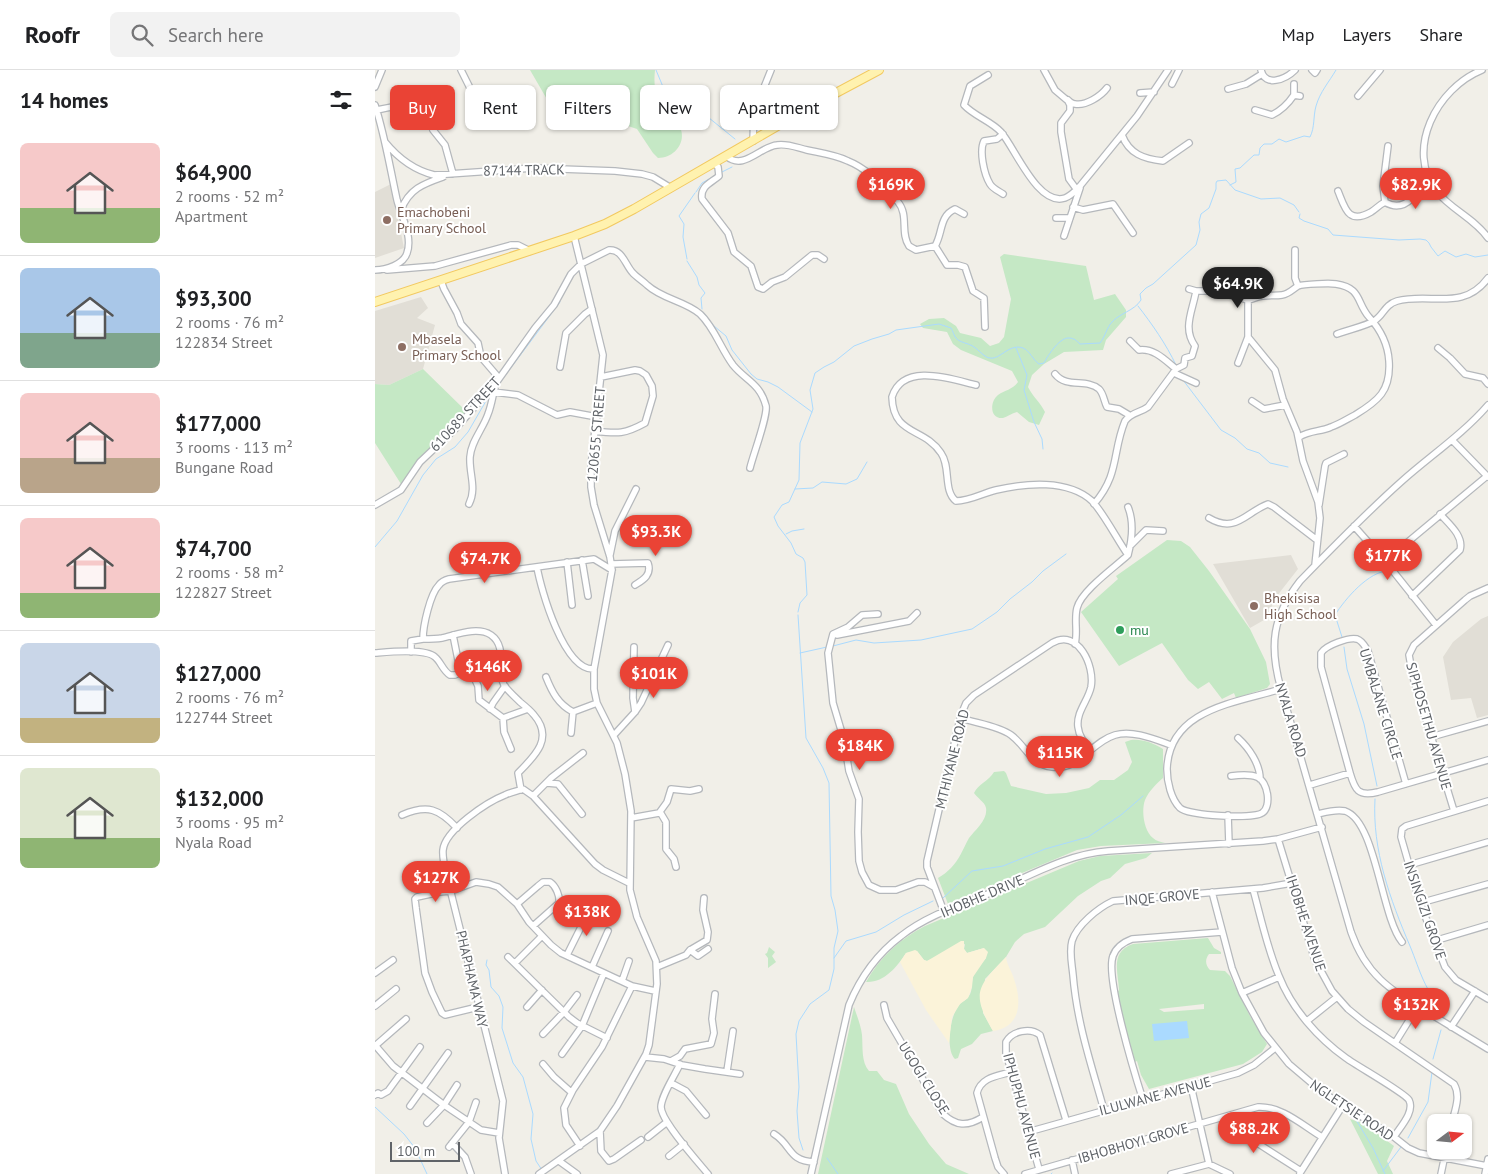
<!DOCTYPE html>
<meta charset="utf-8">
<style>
:root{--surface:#fff;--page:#f2f2f2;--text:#202124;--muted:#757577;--line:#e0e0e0;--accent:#ea4335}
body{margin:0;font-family:"PT Sans",sans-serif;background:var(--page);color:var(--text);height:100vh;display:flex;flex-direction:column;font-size:19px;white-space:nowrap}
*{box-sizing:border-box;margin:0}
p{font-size:16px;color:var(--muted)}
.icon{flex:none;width:28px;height:28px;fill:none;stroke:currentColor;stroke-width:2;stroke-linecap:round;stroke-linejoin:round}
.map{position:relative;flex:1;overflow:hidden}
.sheet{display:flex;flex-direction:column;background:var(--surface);width:375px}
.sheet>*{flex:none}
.guide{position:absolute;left:15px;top:15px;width:475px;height:45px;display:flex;gap:10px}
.needle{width:32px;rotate:74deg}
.buttons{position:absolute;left:1052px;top:1044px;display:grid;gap:10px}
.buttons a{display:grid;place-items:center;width:45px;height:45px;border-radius:8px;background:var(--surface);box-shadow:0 1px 4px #0004;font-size:25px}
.scale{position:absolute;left:15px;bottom:12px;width:70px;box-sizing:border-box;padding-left:5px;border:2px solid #5f6368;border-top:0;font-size:14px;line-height:18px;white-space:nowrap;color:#5f6368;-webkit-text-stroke:4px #fff;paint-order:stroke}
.price{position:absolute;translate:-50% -42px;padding:0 11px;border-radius:18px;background:var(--accent);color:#fff;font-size:16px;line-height:32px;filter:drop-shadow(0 1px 2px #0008)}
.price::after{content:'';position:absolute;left:50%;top:30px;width:15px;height:11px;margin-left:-8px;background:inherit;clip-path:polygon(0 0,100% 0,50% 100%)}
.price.current{background:#222;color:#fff}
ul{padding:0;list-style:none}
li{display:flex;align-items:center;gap:15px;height:125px;padding:0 20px}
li+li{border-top:1px solid var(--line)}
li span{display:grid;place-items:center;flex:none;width:140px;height:100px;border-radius:8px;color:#555}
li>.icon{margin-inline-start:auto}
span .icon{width:60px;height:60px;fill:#fffc;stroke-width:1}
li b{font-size:21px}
h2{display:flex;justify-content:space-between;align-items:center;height:60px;padding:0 20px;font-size:21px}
.pill{padding:0 18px;border-radius:8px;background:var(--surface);box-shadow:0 1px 4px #0004;font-size:18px;line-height:45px}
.pill.current{background:var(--accent);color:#fff}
header{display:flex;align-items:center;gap:30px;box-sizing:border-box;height:70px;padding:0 25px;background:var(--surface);border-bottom:1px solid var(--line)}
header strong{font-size:24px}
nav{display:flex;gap:28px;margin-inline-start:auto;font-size:18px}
.search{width:350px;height:45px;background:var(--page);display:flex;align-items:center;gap:12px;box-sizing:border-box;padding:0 18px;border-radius:8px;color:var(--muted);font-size:19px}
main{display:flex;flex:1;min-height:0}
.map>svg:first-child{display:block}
.education{fill:#e1ded6}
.green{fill:#c5e8c5;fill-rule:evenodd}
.sand{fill:#fbf3d9}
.water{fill:#aadaff}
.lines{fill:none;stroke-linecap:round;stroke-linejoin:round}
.stream{stroke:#aadaff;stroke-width:1}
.minor-casing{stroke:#b5b8bc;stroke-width:8}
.major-casing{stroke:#f2c960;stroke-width:10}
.minor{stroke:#fff;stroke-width:5.5}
.major{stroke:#fff2af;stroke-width:8}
.education-dot{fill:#8d6e63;stroke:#fff;stroke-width:2}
.leisure-dot{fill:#2e9e5b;stroke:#fff;stroke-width:2}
.labels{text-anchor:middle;stroke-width:4;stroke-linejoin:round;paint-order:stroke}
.street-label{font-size:14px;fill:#5f6368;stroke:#fff}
.education-label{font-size:14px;fill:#785e54;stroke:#fff;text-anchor:start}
.leisure-label{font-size:14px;fill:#27864d;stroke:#fff;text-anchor:start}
</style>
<header>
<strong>Roofr</strong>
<div class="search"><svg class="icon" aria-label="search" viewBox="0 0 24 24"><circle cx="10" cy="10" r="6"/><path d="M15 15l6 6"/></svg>Search here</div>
<nav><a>Map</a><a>Layers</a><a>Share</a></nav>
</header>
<main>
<section class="sheet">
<h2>14 homes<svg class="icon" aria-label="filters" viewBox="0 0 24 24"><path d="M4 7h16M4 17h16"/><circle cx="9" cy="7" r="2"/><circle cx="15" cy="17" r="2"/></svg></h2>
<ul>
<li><span style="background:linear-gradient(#f6c9c9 65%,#8fb573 0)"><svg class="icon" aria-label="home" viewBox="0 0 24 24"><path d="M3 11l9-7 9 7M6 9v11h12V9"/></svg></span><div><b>$64,900</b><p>2 rooms · 52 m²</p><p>Apartment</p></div></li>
<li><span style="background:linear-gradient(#a9c7e8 65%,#7fa58c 0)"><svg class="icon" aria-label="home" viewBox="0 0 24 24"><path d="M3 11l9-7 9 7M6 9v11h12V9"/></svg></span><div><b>$93,300</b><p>2 rooms · 76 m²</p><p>122834 Street</p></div></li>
<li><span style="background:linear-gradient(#f6c9c9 65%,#b9a48a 0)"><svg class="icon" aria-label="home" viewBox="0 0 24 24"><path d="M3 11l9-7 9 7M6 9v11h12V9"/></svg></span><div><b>$177,000</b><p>3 rooms · 113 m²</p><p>Bungane Road</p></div></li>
<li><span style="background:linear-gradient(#f6c9c9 75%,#8fb573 0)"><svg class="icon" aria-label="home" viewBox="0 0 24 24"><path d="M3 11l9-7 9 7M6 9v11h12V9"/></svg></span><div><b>$74,700</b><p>2 rooms · 58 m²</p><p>122827 Street</p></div></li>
<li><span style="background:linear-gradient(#c9d6e8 75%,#c2b280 0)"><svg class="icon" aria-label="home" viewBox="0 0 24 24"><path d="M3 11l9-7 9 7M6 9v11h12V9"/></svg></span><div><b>$127,000</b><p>2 rooms · 76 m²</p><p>122744 Street</p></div></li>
<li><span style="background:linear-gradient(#dfe7d0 70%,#8fb573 0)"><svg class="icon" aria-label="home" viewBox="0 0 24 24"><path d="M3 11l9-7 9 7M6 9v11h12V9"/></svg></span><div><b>$132,000</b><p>3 rooms · 95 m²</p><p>Nyala Road</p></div></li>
</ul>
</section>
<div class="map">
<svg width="1113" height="1104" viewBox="0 0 1113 1104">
<rect width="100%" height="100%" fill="#f1efe8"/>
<path class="education" d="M16,114L29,178L0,188V122Z
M46,227L53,238L42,248L60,255L48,299L14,315L0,314V241Z
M916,485L923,499L905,522L889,550L875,558L838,494Z
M1113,546V645L1102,648L1096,628L1076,630L1068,587L1078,572L1106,549Z"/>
<path class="green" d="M155,0H280C279,10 279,18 283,27C288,38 299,45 304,55C313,71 300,88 283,88L278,83L262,59L250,55L215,54L190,43L173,31Z
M629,184L711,196L719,230L740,224L751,240V247L731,270L728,280L689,282L669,294L657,305L653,317C658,327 665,332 670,342L664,355L654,352L642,342C637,343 632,347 628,348C614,349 615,331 623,325C630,320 637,320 643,312L637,301L586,280L578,274L572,262L548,258L545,254L554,249L569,248L581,256L585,263L606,268L615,276L624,273L629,267L636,229L625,187Z
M48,299L91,341L81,354L43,390L26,414L0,373V314L14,315Z
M792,470L806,471L815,477L834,501L875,559L891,592L895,614L892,618L861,628L859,623L847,629L834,612L823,619L813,610L787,573L744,596L706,542L743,509L741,506Z
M756,670C768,669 778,673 788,679V708C781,714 774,721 770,730C766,741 769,761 778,768C781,771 786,772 790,773L726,776L702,780L573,834L563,808C568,805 572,802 576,798C584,790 588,779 594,768C600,760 613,750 611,738C610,732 602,728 599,723C603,714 614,711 619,702L629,701L631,703L636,716L671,724L691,723L714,718L725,710H739L753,700L757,692L750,672Z
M777,783L771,788L750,794L735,808L726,811L703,826L670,857L649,864L640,872L631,887L610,909L608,943L618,961L606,964L597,974L586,979L583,988L580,989C570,979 575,944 585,934C587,931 592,930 594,926C598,920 596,914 598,907C600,900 607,893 611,888L609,878L592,883L589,879L590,874L552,891L549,890L542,881L531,883C522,897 509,913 491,912C505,887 525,869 550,856L704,791L725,786Z
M833,868L839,878L846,882V884H834C830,889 830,895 835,900L850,901L855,906L875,946L892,974L887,982L868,994L774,1019L766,1005L762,991L760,992L747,947L742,923L744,920C743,901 735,882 758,874ZM829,934V939L789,942L784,939Z
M394,877L400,882L397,886L401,892L393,898V888L390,884L392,883Z
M479,937C482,946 486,956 487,965C488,977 486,992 494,1001H502L509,1010L521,1014L534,1044L554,1074L571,1094L594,1104H443Z
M975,1049L988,1053L1019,1076L1012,1091L1018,1104H1003Z"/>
<path class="sand" d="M586,871H589V879L592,883L609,878L613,882L611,888L598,907L597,917L593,928L585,934L577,947L574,973L551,940L525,892L531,883L540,880L542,881L549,890L552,891Z
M631,887C632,896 637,901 639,909C647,932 646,957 618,961C596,923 602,917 631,887Z"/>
<path class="water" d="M812,951L814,968L779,971L777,954Z"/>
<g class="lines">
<path class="stream" d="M281,0L291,24L303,32L323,39L360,69
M347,102L357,97
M855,115L861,112L860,99L865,98L879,85H884L885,78L889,74H897L904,69L911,72L929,66L935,67C940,57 938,47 941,36C945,22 954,12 961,0
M321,122L327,113L341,105
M925,144L924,148L929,151L953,159L958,165L1024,170L1045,169L1051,170L1054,173L1056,177L1063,186L1070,181L1081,187L1091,184L1100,187L1113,185
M312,189L308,167L309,154L304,146L320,123
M312,191L322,207L324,215L330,223L326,228L327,239
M763,236C777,254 791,274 801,295
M328,242L339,256L351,266L357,280L376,304L382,309L393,312L403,317L437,342
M641,278L652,305L649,320L659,352L667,369L668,379
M808,310L846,360L860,368L872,379L884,383L895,393L913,397
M123,315L185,232
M420,419L438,418L447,412L471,414L482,409L492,392
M411,464L417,461L429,459
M0,477L22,451L48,405L61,389L80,377L93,362L115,324
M1020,498L1028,497L1046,485
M423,542L425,533L432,525L430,492L428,488L421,484L416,473L403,456L399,447L407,435L414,432L424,410L425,373L438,339L435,320L440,303L449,297L459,292L479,276L497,269L514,264L521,260L564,254L576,258C578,261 579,266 581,268C585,273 594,273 599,277C604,280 610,288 615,288C625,290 634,273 648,278C655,281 658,290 664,294L669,293C673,285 685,267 694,268C699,268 702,271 705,274L725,273C730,267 732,257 737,252C745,243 759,241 766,230L765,224L771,218L778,214L821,175L825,160L824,152L826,144L834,138L841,119V113L842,111L851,110L860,120L886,129L905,128L919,135L924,142
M423,545L431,668L448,698L454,713L456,826L460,840L463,861L459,878V899L454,920L435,934L424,951L421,964L424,1017L422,1041L424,1068L428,1080
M967,567L960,545C970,529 994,501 1013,501
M458,576L481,570L499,573L546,570L597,559L622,542L635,529L657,512L668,501L691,484
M969,577L972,599L989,654L1002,716
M425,583L452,577
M1000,729C997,780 1015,829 1035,876C1046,903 1049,920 1070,942L1069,947
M568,828L597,801L628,796L670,779L713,767L746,745L768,726
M459,888L471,871L501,862L529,845L558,831
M112,890L111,895L114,900L116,917L124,926L128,937L127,958L138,993L148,1007L158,1044L156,1069L161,1091L167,1100
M1058,989L1066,960
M0,1037L29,1064L40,1078L52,1104
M980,1048L998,1078L1010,1104
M1033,1068L1053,1032L1057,1002
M452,1088L463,1104
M1008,1101L1026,1077
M676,1104L677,1103"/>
<g class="minor-casing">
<path id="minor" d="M86,0L100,28L105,50
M669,0L680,20L693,31L695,35V41L686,53V62L694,109L702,120
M886,0C890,18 911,9 920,0
M937,0L940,3L942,0
M1107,0C1062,18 1029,80 1062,122C1077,140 1100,149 1113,168
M613,5L595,16L589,35C599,46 616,51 626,62C640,78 663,137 690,128C696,126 701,120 705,116L762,46L793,0
M797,14L804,0
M919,14V25L925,26
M0,17L7,0
M853,19L871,14L887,4
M765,23L779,22
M983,26L1005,0
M693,30C695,32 697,34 700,34C711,36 726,26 732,18
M0,35C10,66 15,98 22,130C26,146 38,166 32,183C29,194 11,200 0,200
M2,40C25,35 47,31 71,38
M880,40L897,45C907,40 913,34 919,25
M58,60L70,75L78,104
M628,64L622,69L609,71C604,81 609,104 615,114C618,119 624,121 628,124
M747,65C754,84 769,89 788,91L814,73
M378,71L379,42L396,0
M10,72C23,88 39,100 59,105L159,98L240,101L267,104L278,107L296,118
M351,86C369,101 384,77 402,75C412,73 423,78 432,80C446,83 461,85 473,91C491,98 511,118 523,132C534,145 525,163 534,176L541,180L560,176L572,195H583L590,197L598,221L609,228L610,257
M339,93L343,97L344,106C336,113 325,116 327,129L353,163L359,182L376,196L383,217L388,219L397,212L410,207L437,185H443L449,189
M963,121C970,138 973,155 996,142C1001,139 1004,135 1010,132L1008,116L1013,76
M1010,132C1031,145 1046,120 1052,103
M698,137L708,140L738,134L758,163
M26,140C34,119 48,114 68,107
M681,148H695
M689,166L705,118
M560,176C568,163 564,146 580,139L589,144
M920,180V208L923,216
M12,200L60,196L136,175H143L155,181
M66,211L69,219L82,243L86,254L103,273L106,287L124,308
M814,219L821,221H839L873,230V267L863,293
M873,230C879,229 883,226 888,226C894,225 901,226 907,225C914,224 918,219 923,216C929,214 955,213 961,214C987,218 981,232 994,247C1005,259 1013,275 1014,291C1016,321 1003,331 980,345C972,349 965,354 956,357C945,362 936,360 924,367
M962,264C972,260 991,256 999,251C1009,245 1009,235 1022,231C1055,222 1088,242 1113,208
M873,267L900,300L908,329L922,362L928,391L943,432L945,448L940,495
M755,271L764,280C779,278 790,290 801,299
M1063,278L1075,288L1090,304L1108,308L1113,314
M185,297L191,263L210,244L217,239
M799,303L821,313
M680,304C692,319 711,308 724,319C729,324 729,332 732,337L744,339L754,345
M601,315C576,309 528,292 517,327C518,366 549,357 566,383C576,397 568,421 581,431C595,431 608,423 621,420C651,413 693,409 717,431C728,442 743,471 753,485C740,497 706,521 702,538C699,550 703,562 700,574
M119,322L143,325L182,345L195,342L222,347
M877,331L889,339L910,335
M1113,335C1088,364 1055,386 1027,411C991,443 958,477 925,511C897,547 894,576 906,619L976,862C992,907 1016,920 1054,943C1074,955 1093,967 1113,979
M220,361C243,364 250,364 270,353L278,326L277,316L271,305L265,301L260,300L226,307
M1077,370L1113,407
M94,434C102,418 94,404 95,387C96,371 108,359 113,344C117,334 118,323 121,313
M719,434C745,404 737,382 750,351C756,342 765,343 773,337L801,299L809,295L810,288L817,286L820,276C807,258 818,240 821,221
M0,435L26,420L45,392L81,358L121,313L160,258L179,235L196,204L206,194L234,180C247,179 250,194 257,202C261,207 267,210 272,215C287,229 310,231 325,244C339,257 346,279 358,295C370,310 385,313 391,336C393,346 378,385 375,398
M944,435L950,396L951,393L969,384
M753,437C759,452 757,470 753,485
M834,448C861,464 871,442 893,434L899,437L942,470
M979,456L1010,491L1061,555
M755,476L771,460L788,461
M235,485L240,461L261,419
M207,490L213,526
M1010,491L1112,406
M192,492L197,535
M236,494L273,493C277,505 268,510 260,515
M162,497C166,520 189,601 219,599
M1037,526L1085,480C1089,466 1074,454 1065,444
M503,544L487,545L473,557L458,564L453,583L458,633L469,670L474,701L484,729L483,762L484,791L487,802L494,815L505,820H521L543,812H550L559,817
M78,565L83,590L88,600
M462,565L534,551L542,543
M48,569C54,569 61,569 67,568C81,565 102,556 116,565C133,577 121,600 129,615C133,621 140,627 145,632C150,636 155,640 159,645C179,668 160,686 143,703L146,720
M259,577L258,628L260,642
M36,582V571L48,569C48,556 55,524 64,515C67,511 70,510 74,509L219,489L237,500
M0,583C13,582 50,578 60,587C66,592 68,601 75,605H80L92,599L96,601L103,616L104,630L128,648L129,662L136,679
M171,607C177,622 183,634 198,642
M115,639L118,633L130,616
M198,642L222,633
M128,648L153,639
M586,648C600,653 624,656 636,665C651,676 656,695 677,697C704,701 716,672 740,665C758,660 779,669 796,675
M196,663L198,642
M239,665L260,642L266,633L293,575
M1056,667L1113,651
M863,668C874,678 885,694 885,709
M856,706C864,705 875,704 882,707C893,711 897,737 887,743C878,749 814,746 805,738C796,729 792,712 792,699C794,639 860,633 906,619
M172,713L183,714L207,744
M1031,714L993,581C990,577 988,571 982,569C974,567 951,575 946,583V597L975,703C980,720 983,727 1003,722L1113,690
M935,715L975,703
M158,726L176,708L208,683
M1113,731L1031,756L1027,759L1026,767L1045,833L1070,897L1081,910L1113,929
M1079,741L1038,607L1034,585L1039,575L1090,530L1095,526L1113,518
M285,742L291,752V779L299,789L301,797
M943,744C951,742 961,739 970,741C1001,751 1006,846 1027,872
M27,745C53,734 64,739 82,758
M853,745L854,774
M256,748L284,743L292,732L296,719L315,721L324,719
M903,769L940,890L957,921L973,939L989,952L1079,1014C1086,1026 1080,1040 1077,1052
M1034,795L1113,772
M878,819C886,848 892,878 904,906C917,939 943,968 971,988C982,996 1030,1023 1034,1030C1040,1042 1025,1057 1019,1067
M837,822L857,898L867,923L889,963L914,994L947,1022L1019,1067L1033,1078L1044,1083L1112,1096
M1045,833L1113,814
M142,834L163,816L168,812H175C181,816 185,826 184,833L158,856
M569,842L552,797V791L586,645L591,633L599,625L677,573C703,558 720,596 716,617C713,631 701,642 703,657C704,666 709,673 716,679
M1059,871L1113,855
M315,880L323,886L333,879
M192,885L215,839
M133,887L194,947L202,953L232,968
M140,893L167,866
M217,897L233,861
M282,897L311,885L315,880L332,870L333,862L328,840L329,828
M0,903L18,890
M247,911L254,891
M867,923L904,907
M509,935L512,948L568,1044C581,1056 592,1057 608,1047
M0,936L21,919
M103,937L70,945L67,943L57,922L50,903L41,838L40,829L42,827L65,822L76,821L101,812L114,814L123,817L142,834L154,852L176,875L186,883L257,916L280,921
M152,937L167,920
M932,951L962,927
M1076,957L1100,921
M168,964L189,942L202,925
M1020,973L1043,936
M0,975L18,996L69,1035L106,1060L124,1063
M0,976L31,949
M187,984L207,956L229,903
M270,987L289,989L307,995L330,999L365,1004
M296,991L305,986L310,979L336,974L339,963L337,949L340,924
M168,994L179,1007L196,1022
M305,994C300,1005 286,1026 286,1037C286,1051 323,1092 333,1104
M352,1001L358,961
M296,1013L311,1021L331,1045
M816,1016L834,1094L855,1104
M0,1025L3,1023L6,1025L13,1021L45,977
M768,1030C760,1005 730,907 738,886C741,877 749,872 757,869L847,862
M35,1036L73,983
M729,1040C716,994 702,953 698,905C697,894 694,882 697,871C702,855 723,838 738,831L888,818L917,813
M863,1043L870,1063L876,1069L926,1101
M52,1053L69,1035L82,1015
M225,1061L226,1081L234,1091L239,1089L266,1070
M653,1062L863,1003L879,995L900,978
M399,1064C417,1075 413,1091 439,1092
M273,1067L292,1052
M77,1073L90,1087L96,1104
M205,1076L191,1055L189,1038L198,1020L227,977L257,916
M74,1077L94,1052L101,1032
M294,1086L309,1074
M697,1090L700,1104
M184,1091L202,1104
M664,1099L631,983V972C637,961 655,957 665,965L691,1050
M925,1103L968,1035
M130,1104L124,1068L128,1031L73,811C71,801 67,790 68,780C70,760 112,732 130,725C136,722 142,721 148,719L158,726L220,794L228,800L254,813
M164,1104L225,1061L242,1036L271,984L274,975L282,914L281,891L262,847L255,820L256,741L250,704L242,673L222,633L219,619V599L237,500L235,487L219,435L216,417V397L228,285L199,166
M436,1104L474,935C485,908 502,884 526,866C551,846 585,835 615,823C653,807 691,784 733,781L888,771L903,769L947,757
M629,1104L623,1097L620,1088L602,1023C606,1007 623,1006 636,1002
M650,1104L883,1037C907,1036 927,1055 947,1067
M796,1104L834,1094
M1066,1104L1071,1080
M1110,1104L1113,1089"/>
</g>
<g class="major-casing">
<path id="major" d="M0,232L199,166L230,154L259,139L444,32L504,0"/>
</g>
<use href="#minor" class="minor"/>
<use href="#major" class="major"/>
</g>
<g class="education-dot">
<circle cx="12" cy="150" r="5"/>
<circle cx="27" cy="277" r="5"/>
<circle cx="879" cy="536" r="5"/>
</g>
<circle class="leisure-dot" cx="745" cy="560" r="5"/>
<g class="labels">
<g class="street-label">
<text transform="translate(149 100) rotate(-1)" y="5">87144 TRACK</text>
<text transform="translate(90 344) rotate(-47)" y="5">610689 STREET</text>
<text transform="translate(221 364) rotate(-85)" y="5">120655 STREET</text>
<text transform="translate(1006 634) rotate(73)" y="5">UMBALANE CIRCLE</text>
<text transform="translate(916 650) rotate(73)" y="5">NYALA ROAD</text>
<text transform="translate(1054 656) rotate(74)" y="5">SIPHOSETHU AVENUE</text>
<text transform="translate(577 689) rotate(-76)" y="5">MTHIYANE ROAD</text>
<text transform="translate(607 826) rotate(-23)" y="5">IHOBHE DRIVE</text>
<text transform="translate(787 827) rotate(-5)" y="5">INQE GROVE</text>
<text transform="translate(1050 840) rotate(71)" y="5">INSINGIZI GROVE</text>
<text transform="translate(931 853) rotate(72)" y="5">IHOBHE AVENUE</text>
<text transform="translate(97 909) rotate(77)" y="5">PHAPHAMA WAY</text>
<text transform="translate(549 1008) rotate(58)" y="5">UGOGI CLOSE</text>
<text transform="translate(780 1026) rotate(-15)" y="5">ILULWANE AVENUE</text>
<text transform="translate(647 1036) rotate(75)" y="5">IPHUPHU AVENUE</text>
<text transform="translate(977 1040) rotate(34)" y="5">NGLETSIE ROAD</text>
<text transform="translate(758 1073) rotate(-16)" y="5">IBHOBHOYI GROVE</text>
</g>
<g class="education-label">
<text x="22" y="147">Emachobeni<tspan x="22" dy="16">Primary School</tspan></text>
<text x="37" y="274">Mbasela<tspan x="37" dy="16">Primary School</tspan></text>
<text x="889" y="533">Bhekisisa<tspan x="889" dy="16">High School</tspan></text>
</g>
<g class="leisure-label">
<text x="755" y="565">mu</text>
</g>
</g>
</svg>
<div class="buttons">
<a><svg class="needle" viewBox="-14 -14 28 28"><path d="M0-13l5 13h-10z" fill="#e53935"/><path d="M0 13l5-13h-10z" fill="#757577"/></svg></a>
</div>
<div class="scale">100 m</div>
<b class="price" style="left:516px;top:140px">$169K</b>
<b class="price" style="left:1041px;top:140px">$82.9K</b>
<b class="price current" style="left:863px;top:239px">$64.9K</b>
<b class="price" style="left:281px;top:487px">$93.3K</b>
<b class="price" style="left:1013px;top:511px">$177K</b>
<b class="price" style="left:110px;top:514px">$74.7K</b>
<b class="price" style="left:113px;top:622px">$146K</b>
<b class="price" style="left:279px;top:629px">$101K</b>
<b class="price" style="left:485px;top:701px">$184K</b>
<b class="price" style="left:685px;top:708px">$115K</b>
<b class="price" style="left:61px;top:833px">$127K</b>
<b class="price" style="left:212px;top:867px">$138K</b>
<b class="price" style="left:1041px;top:960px">$132K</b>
<b class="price" style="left:879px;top:1084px">$88.2K</b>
<div class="guide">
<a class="pill current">Buy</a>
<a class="pill">Rent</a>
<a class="pill">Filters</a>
<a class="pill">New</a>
<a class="pill">Apartment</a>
</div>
</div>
</main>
